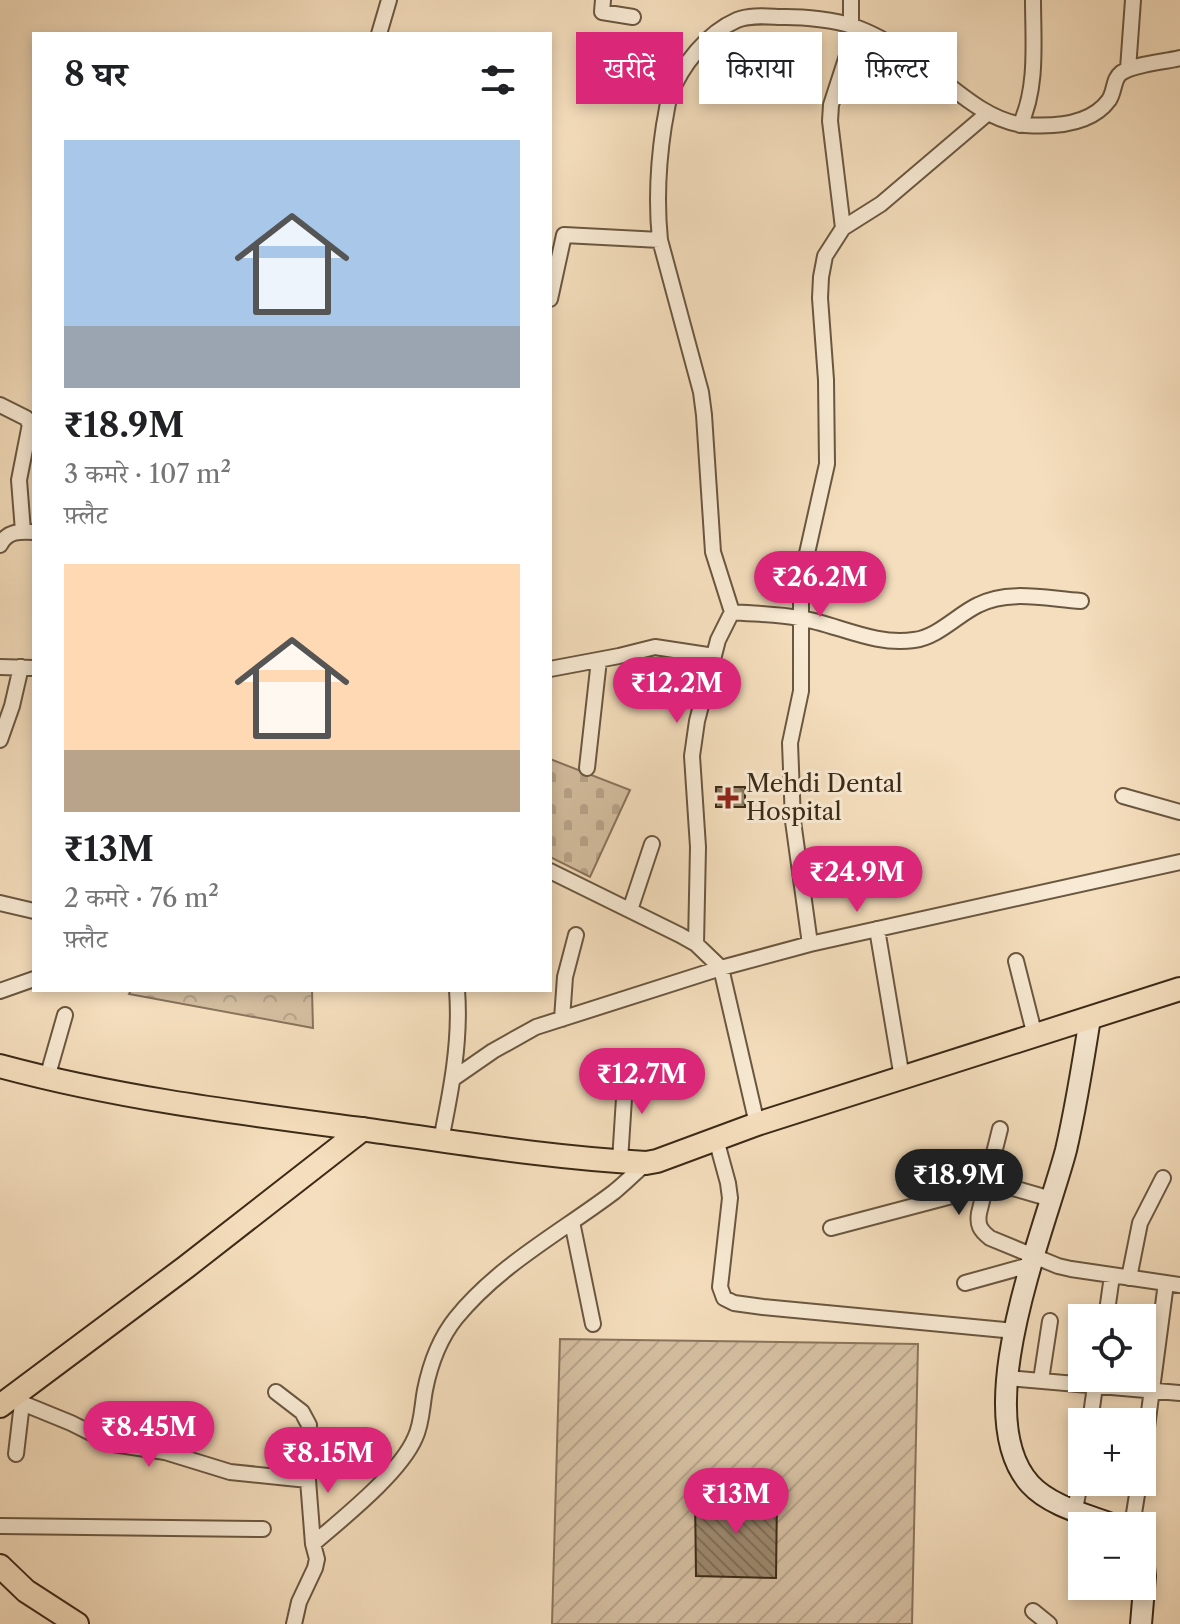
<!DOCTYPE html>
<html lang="hi">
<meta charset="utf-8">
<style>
:root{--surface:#fff;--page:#f6f6f6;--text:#202124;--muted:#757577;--accent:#db2777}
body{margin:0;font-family:"Libre Caslon Text","Noto Serif Devanagari",serif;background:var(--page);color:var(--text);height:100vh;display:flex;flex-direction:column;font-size:30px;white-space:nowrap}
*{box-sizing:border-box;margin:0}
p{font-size:26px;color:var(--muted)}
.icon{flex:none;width:44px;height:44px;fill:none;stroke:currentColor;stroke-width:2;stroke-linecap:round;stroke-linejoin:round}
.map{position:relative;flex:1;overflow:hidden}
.drawer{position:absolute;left:32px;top:32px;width:520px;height:960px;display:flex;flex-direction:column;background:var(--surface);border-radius:0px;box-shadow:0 4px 12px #0003}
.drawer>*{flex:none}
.hud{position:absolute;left:576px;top:32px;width:484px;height:72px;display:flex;gap:16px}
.buttons{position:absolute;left:1068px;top:1304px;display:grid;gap:16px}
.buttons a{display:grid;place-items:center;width:88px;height:88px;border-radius:0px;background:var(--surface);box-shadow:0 4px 12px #0003;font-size:40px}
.price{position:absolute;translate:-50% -68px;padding:0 18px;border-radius:28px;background:var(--accent);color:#fff;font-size:26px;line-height:52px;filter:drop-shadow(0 2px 4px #0008)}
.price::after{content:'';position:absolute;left:50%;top:48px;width:24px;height:18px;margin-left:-12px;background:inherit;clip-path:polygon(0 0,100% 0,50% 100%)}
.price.on{background:#222;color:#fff}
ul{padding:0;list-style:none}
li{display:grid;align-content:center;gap:16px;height:424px;padding:0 32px}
li span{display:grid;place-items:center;height:248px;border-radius:0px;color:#555}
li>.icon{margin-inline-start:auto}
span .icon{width:144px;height:144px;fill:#fffc;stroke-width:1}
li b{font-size:34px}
h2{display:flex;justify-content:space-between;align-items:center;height:96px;padding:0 32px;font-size:34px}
.pill{padding:0 28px;border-radius:0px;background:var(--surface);box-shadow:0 4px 12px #0003;font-size:28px;line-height:72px}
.pill.on{background:var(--accent);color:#fff}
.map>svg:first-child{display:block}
.cemetery{fill:url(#cemetery-stones);stroke:#88745c;stroke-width:2}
.park{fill:url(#park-crowns);stroke:#88745c;stroke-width:2}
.garden{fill:url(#garden-furrows);stroke:#88745c;stroke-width:2}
.building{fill:url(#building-back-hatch);stroke:#3b2a17;stroke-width:2}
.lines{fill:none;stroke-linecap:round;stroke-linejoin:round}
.street-casing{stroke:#6a5740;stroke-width:18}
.secondary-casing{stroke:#3b2a17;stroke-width:24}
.primary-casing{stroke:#3b2a17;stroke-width:26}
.street{stroke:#f8ead4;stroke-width:14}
.secondary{stroke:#f8ead4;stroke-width:20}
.primary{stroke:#f5debd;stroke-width:22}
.poi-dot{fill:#8f2418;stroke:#f8ead4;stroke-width:3}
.labels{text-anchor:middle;stroke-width:6;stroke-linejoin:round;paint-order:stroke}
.poi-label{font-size:24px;fill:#3b2a17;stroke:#f8ead4;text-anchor:start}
</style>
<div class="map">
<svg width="1180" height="1624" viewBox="0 0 1180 1624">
<defs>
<pattern id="cemetery-stones" width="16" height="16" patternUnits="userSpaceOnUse" patternTransform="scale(2)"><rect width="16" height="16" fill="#d5bfa1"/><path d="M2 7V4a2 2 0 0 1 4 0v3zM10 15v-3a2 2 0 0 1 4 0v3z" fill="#b8a48a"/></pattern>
<pattern id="park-crowns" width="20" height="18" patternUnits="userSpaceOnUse" patternTransform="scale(2)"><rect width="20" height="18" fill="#d5bfa1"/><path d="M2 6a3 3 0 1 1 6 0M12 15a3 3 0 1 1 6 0" fill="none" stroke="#b8a48a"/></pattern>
<pattern id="garden-furrows" width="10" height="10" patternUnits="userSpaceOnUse" patternTransform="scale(2)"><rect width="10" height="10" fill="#d5bfa1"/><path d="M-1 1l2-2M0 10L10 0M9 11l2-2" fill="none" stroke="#b8a48a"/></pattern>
<pattern id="building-back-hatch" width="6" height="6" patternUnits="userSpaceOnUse" patternTransform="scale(2)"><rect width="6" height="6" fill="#9c886d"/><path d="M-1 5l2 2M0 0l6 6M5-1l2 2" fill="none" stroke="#806f59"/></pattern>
</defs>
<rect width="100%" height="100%" fill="#f5debd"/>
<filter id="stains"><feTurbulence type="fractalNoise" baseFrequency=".0025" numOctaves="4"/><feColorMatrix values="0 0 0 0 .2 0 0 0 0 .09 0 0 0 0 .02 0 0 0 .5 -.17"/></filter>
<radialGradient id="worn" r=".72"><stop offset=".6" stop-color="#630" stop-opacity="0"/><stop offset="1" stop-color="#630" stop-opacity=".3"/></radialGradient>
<path class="cemetery" d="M550,759L630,790L590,877L550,857Z"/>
<path class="park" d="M131,990H312L313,1028L129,994Z"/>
<path class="garden" d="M560,1339L918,1344L912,1624H552Z"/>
<path class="building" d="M716,787H745V807H716Z
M695,1496H777L776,1578L696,1576Z"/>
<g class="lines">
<g class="street-casing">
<path id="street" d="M603,0L602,12L633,17
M851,25V0
M379,34L389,0
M1128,69L1133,0
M1020,125C1038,88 1033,40 1033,0
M843,228L830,121L831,105L856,28
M550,299L564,235L660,240
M0,405L26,418L30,424L19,480L23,531
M0,545C7,531 20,531 34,532
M732,612L713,552L704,415L701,392L660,240C656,201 658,164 664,125C666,116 667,105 670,95C682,65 707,33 737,20C751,14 771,17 786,17C804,17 836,20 852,26C868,31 886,41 901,50C939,72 979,121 1025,125C1053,127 1091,125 1109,100C1115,91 1113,79 1121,73C1134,64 1164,62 1180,58
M0,667L34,668
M550,669L619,656L655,647L714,656
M0,740L12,706L21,667
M587,768L599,660
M1123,796L1180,812
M550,871L680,935L696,944L721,968L810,944L1180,862
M0,903L34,911
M630,910L652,844
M877,929L902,1078
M696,944L698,847L692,756L697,721L718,640L732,612C754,614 777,614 799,618C837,624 874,646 914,640C938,637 957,615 978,605C1009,589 1048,599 1081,601
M810,944L793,821L790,743L801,691V580L827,464L826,380L820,298L821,277L825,256L843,228L881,204L988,113
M1016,961L1035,1036
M0,991L34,979
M562,1019L565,977L576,935
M47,1078L65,1015
M454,1078L493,1051L536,1027L721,968L757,1124
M1000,1129L979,1213C977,1225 980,1230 990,1238L1058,1266L1071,1269L1180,1285
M716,1139L728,1183L730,1198L720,1287L724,1298L734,1303L763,1307L1015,1331
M441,1140C451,1091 461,1041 457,990
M620,1161L626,1067
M572,1222L593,1324
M831,1228L986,1187L1013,1188L1051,1199
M1129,1278L1140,1223L1163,1178
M965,1283L1030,1265
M1106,1318L1112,1276
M1008,1378L1180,1393
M1041,1380L1050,1321
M276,1392L302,1412L309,1425L308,1480L313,1544L317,1559L315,1568L299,1602L294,1624
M12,1396L22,1403L71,1423L113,1444L165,1452L230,1472L308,1480
M1090,1422L1096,1379
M16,1454L22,1403
M1142,1465L1166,1283
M1075,1510L1082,1471
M0,1526L263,1529
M1132,1526L1139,1482
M313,1544C343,1518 400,1473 415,1438C422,1424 422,1406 425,1390C430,1365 440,1338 456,1318C499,1265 561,1232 614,1192C625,1183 635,1173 646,1163
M1033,1611L1049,1624"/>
</g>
<g class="secondary-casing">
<path id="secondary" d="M1090,1018C1083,1063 1076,1107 1066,1150C1045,1230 967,1414 1030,1484C1051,1507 1089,1515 1117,1526
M1141,1624L1145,1576L1142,1549"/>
</g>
<g class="primary-casing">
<path id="primary" d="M0,1066C118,1098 240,1113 361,1129C455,1142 550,1158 646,1163L657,1161L757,1124L1180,989
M0,1406L186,1267L363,1129
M0,1566L26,1591L77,1624"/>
</g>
<use href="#street" class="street"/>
<use href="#secondary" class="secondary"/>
<use href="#primary" class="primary"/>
</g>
<path class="poi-dot" d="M724 786h8v8h8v8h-8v8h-8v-8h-8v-8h8z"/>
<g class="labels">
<g class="poi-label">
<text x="746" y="792">Mehdi Dental<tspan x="746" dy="28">Hospital</tspan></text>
</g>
</g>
<rect width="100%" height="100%" filter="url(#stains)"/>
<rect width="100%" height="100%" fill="url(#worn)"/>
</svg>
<div class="buttons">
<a><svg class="icon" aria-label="locate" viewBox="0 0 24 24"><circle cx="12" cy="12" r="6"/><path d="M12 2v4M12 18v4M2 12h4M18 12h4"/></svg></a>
<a>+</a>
<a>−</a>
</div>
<b class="price" style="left:820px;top:619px">₹26.2M</b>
<b class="price" style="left:677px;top:725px">₹12.2M</b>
<b class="price" style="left:857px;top:914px">₹24.9M</b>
<b class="price" style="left:642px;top:1116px">₹12.7M</b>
<b class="price on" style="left:959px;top:1217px">₹18.9M</b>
<b class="price" style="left:149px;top:1469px">₹8.45M</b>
<b class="price" style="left:328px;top:1495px">₹8.15M</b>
<b class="price" style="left:736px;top:1536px">₹13M</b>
<div class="hud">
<a class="pill on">खरीदें</a>
<a class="pill">किराया</a>
<a class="pill">फ़िल्टर</a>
</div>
<section class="drawer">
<h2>8 घर<svg class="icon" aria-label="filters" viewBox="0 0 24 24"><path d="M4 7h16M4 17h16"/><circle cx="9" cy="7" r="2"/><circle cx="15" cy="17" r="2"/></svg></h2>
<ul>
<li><span style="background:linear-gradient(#a9c7e8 75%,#9aa5b1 0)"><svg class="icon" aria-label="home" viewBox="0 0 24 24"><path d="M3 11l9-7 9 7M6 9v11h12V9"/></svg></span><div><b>₹18.9M</b><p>3 कमरे · 107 m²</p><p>फ़्लैट</p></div></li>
<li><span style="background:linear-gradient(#ffd9b3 75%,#b9a48a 0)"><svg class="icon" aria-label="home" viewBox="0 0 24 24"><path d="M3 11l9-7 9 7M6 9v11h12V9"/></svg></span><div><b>₹13M</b><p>2 कमरे · 76 m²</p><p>फ़्लैट</p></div></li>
</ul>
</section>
</div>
